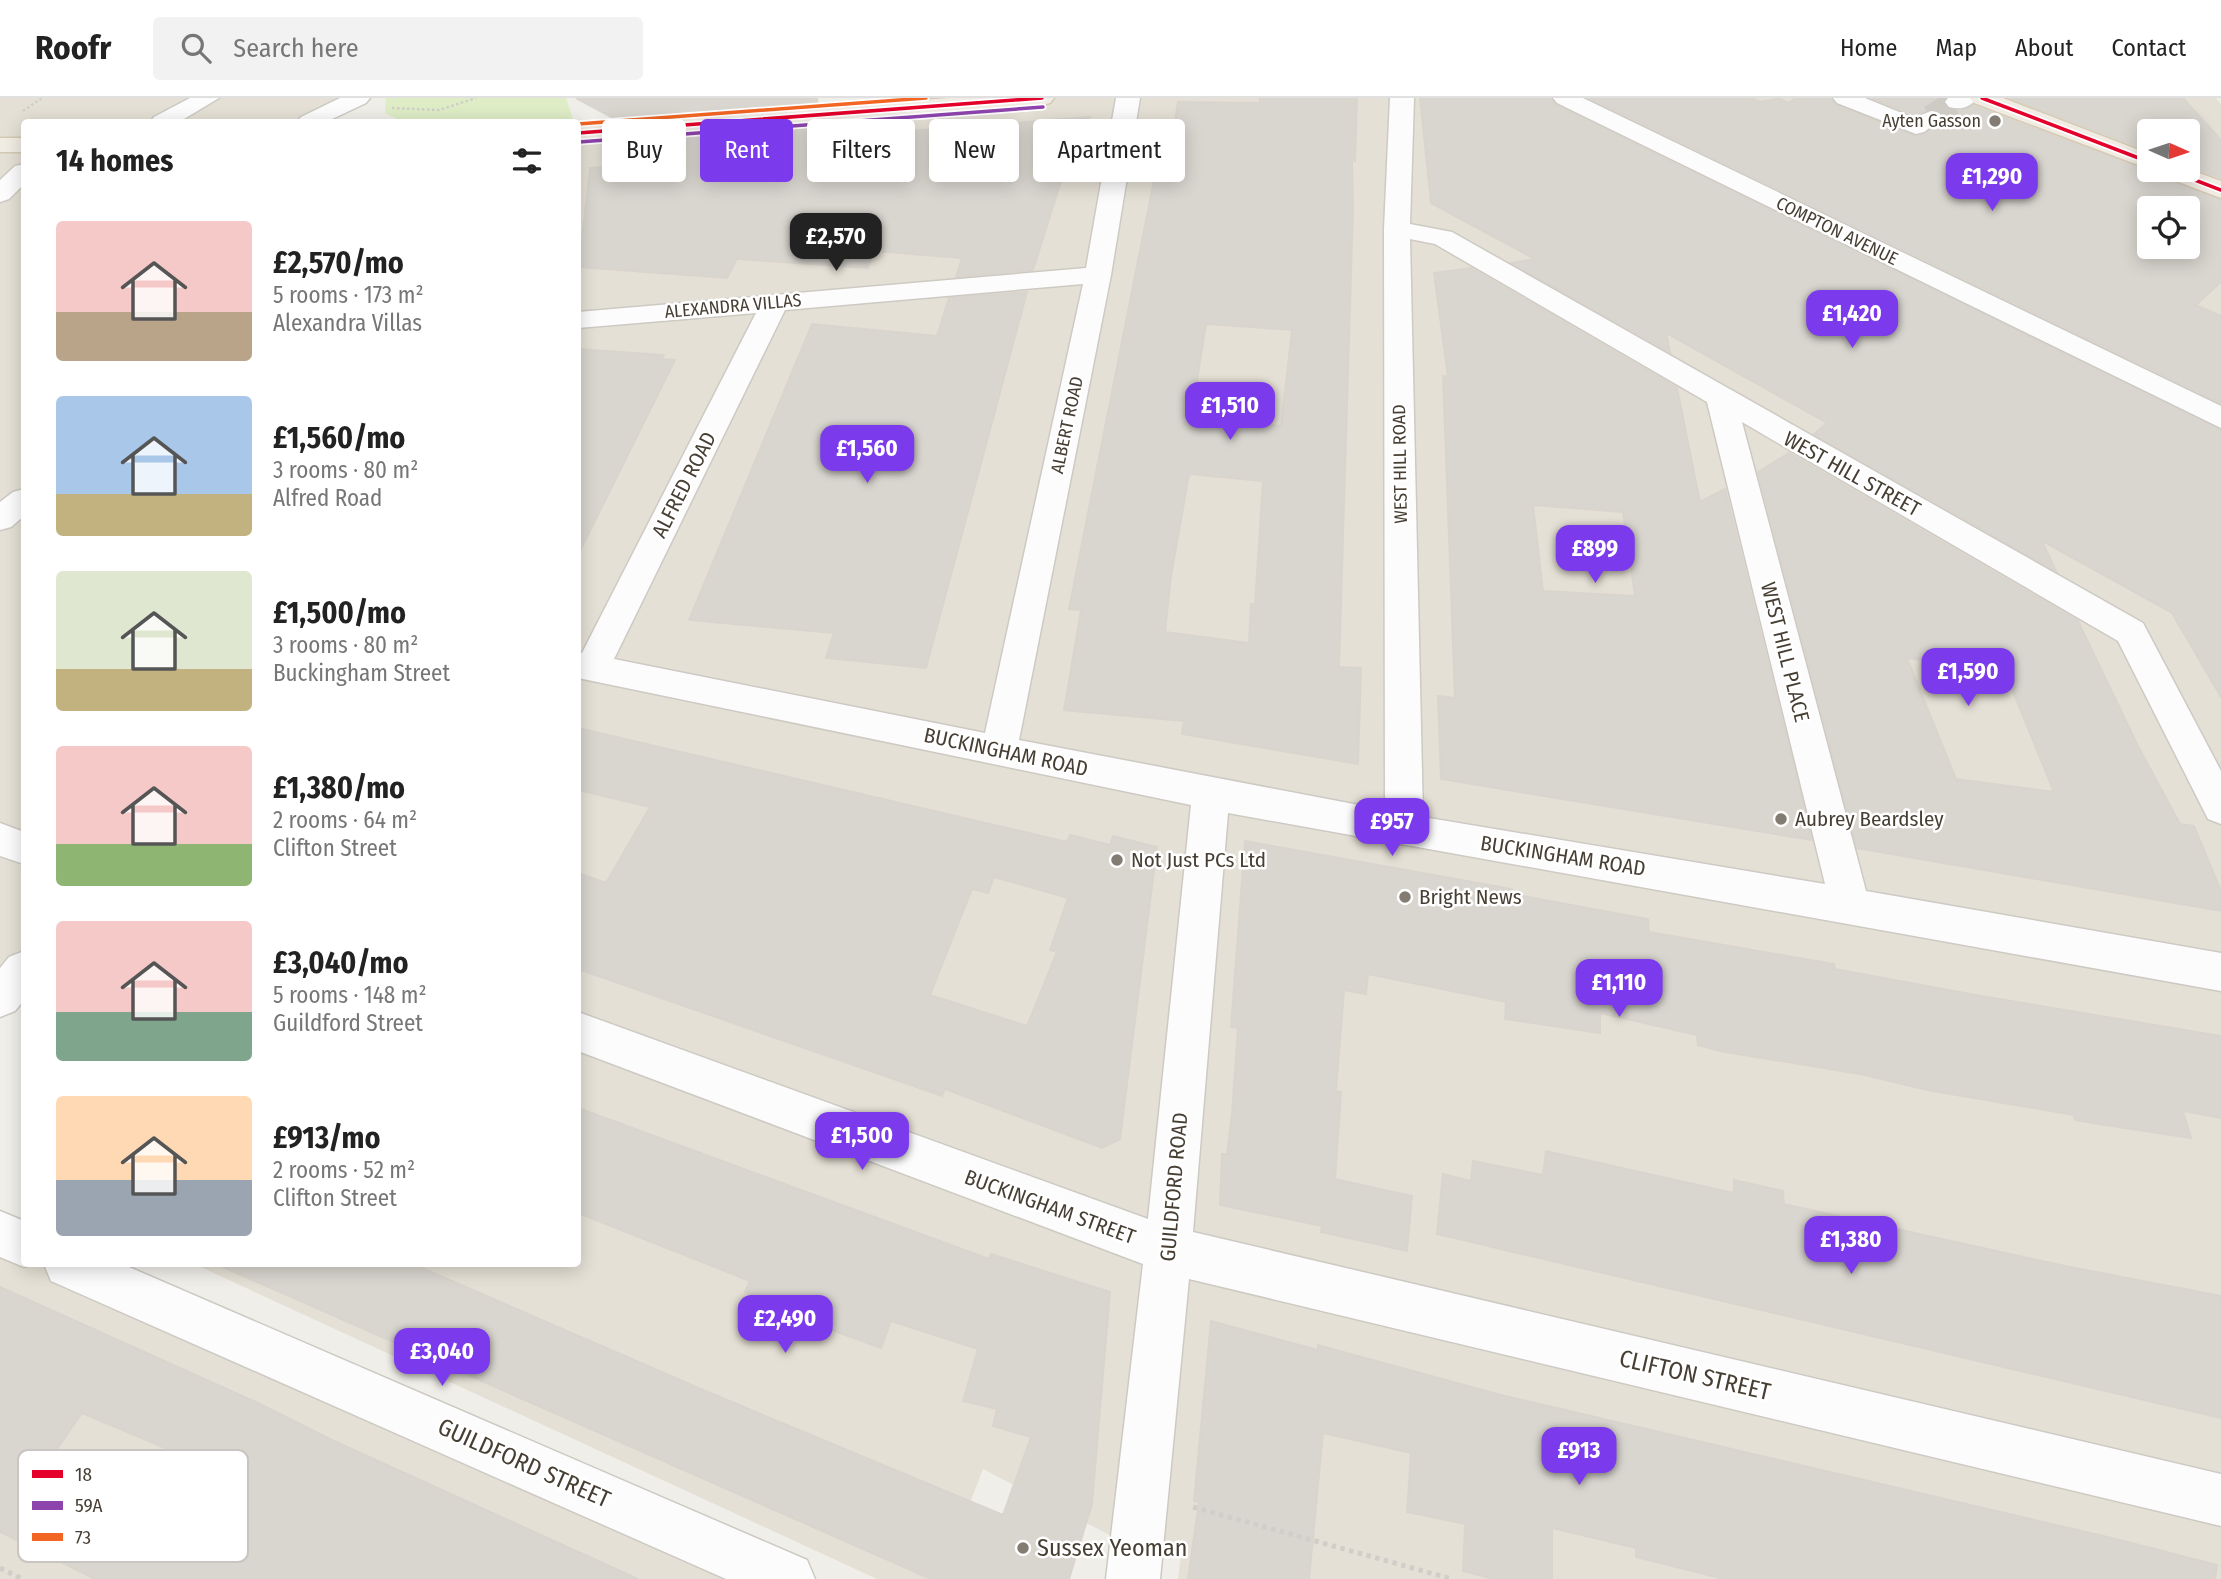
<!DOCTYPE html>
<meta charset="utf-8">
<style>
:root{--surface:#fff;--page:#f2f2f2;--text:#222;--muted:#767676;--line:#e0e0e0;--accent:#7c3aed}
body{margin:0;font-family:"Fira Sans Condensed",sans-serif;background:var(--page);color:var(--text);height:100vh;display:flex;flex-direction:column;font-size:26px;white-space:nowrap}
*{box-sizing:border-box;margin:0}
p{font-size:23px;color:var(--muted)}
.icon{flex:none;width:38px;height:38px;fill:none;stroke:currentColor;stroke-width:2;stroke-linecap:round;stroke-linejoin:round}
.map{position:relative;flex:1;overflow:hidden}
.side{position:absolute;left:21px;top:21px;width:560px;height:1148px;display:flex;flex-direction:column;background:var(--surface);border-radius:7px;box-shadow:0 4px 18px #0003}
.side>*{flex:none}
.guide{position:absolute;left:602px;top:21px;width:665px;height:63px;display:flex;gap:14px}
.needle{width:46px;rotate:93deg}
.tools{position:absolute;left:2137px;top:21px;display:grid;gap:14px}
.tools a{display:grid;place-items:center;width:63px;height:63px;border-radius:7px;background:var(--surface);box-shadow:0 4px 18px #0003;font-size:35px}
.price{position:absolute;translate:-50% -60px;padding:0 16px;border-radius:14px;background:var(--accent);color:#fff;font-size:23px;line-height:46px;filter:drop-shadow(0 2px 4px #0008)}
.price::after{content:'';position:absolute;left:50%;top:42px;width:21px;height:16px;margin-left:-10px;background:inherit;clip-path:polygon(0 0,100% 0,50% 100%)}
.price.current{background:#222;color:#fff}
ul{padding:0;list-style:none}
li{display:flex;align-items:center;gap:21px;height:175px;padding:0 35px}
li span{display:grid;place-items:center;flex:none;width:196px;height:140px;border-radius:7px;color:#555}
li>.icon{margin-inline-start:auto}
span .icon{width:84px;height:84px;fill:#fffc;stroke-width:1}
li b{font-size:30px}
h2{display:flex;justify-content:space-between;align-items:center;height:84px;padding:0 35px;font-size:30px}
.tag{padding:0 24px;border-radius:7px;background:var(--surface);box-shadow:0 4px 18px #0003;font-size:24px;line-height:63px}
.tag.current{background:var(--accent);color:#fff}
header{display:flex;align-items:center;gap:42px;box-sizing:border-box;height:98px;padding:0 35px;background:var(--surface);border-bottom:2px solid var(--line)}
header strong{font-size:33px}
nav{display:flex;gap:38px;margin-inline-start:auto;font-size:24px}
.search{width:490px;height:63px;background:var(--page);display:flex;align-items:center;gap:18px;box-sizing:border-box;padding:0 24px;border-radius:7px;color:var(--muted);font-size:26px}
.map>svg:first-child{display:block}
.residential{fill:#e5e0d5;fill-rule:evenodd}
.green{fill:#deedc6}
.building{fill:#d9d5cf;stroke:#d9d5ce;stroke-width:2;fill-rule:evenodd}
.lines{fill:none;stroke-linecap:round;stroke-linejoin:round}
.minor-tunnel{stroke:#cecbc4;stroke-width:26;stroke-dasharray:26 13;stroke-linecap:butt}
.minor-casing{stroke:#cdcac4;stroke-width:3}
.major-casing{stroke:#d4cab4;stroke-width:3}
.path-far1{stroke:#d1cec9;stroke-width:2.5;stroke-dasharray:2.5 2.5;stroke-linecap:butt}
.path{stroke:#d1cec9;stroke-width:5;stroke-dasharray:4.5 4.5;stroke-linecap:butt}
.minor{fill:#fdfcfc;fill-rule:evenodd}
.major{fill:#f1ece3;fill-rule:evenodd}
.bus-1-casing{stroke:#fff;stroke-width:7}
.bus-2-casing{stroke:#fff;stroke-width:7}
.bus-3-casing{stroke:#fff;stroke-width:7}
.bus-1{stroke:#e4002b;stroke-width:3.5}
.bus-2{stroke:#8e44ad;stroke-width:3.5}
.bus-3{stroke:#f26522;stroke-width:3.5}
.poi-dot{fill:#827c73;stroke:#fff;stroke-width:2.5}
.labels{text-anchor:middle;stroke-width:5;stroke-linejoin:round;paint-order:stroke}
.far-poi-label{font-size:18px;fill:#473f34;stroke:#fff;text-anchor:end}
.far-street-label{font-size:18px;fill:#473f34;stroke:#fff}
.street-label{font-size:21px;fill:#473f34;stroke:#fff}
.poi-label{font-size:21px;fill:#473f34;stroke:#fff;text-anchor:start}
.near-street-label{font-size:24px;fill:#473f34;stroke:#fff}
.near-poi-label{font-size:24px;fill:#473f34;stroke:#fff;text-anchor:start}
.key{fill:#fff;stroke:#c8c5c2;stroke-width:2}
.key-label{font-size:19px;fill:#473f34}
</style>
<header>
<strong>Roofr</strong>
<div class="search"><svg class="icon" aria-label="search" viewBox="0 0 24 24"><circle cx="10" cy="10" r="6"/><path d="M15 15l6 6"/></svg>Search here</div>
<nav><a>Home</a><a>Map</a><a>About</a><a>Contact</a></nav>
</header>
<div class="map">
<svg width="2221" height="1481" viewBox="0 0 2221 1481">
<rect width="100%" height="100%" fill="#f0eee8"/>
<path class="residential" d="M0,0H363L306,24H24V44H0Z
M1024,0H2216L2221,6V1481H1178L1181,1456L1142,1454L983,1371L941,1481H877L194,1166H578V33L1025,5ZM2149,33H2188V72H2149ZM2149,110H2188V149H2149Z
M0,50H24V859L0,887Z
M0,1129L24,1140V1166H82L785,1481H0Z"/>
<path class="green" d="M386,0H566L573,21L401,23L385,15Z"/>
<path class="building" d="M576,0H817L818,7L617,22Z
M1260,0H1357L1355,63L1352,61L1353,110L1339,569L1361,570L1358,666L1182,636L1184,623L1064,612L1081,512L1069,511L1160,52L1170,53L1178,4L1260,5ZM1206,226L1292,232L1281,328L1191,320ZM1189,376L1263,383L1255,506H1251L1249,545L1165,534L1171,478Z
M1420,0H1550L1556,7L2221,332V599L2172,515L2042,443L2056,473L1814,336L1827,325L1666,235L1670,254L1511,165L1535,161L1431,105Z
M1589,0H1751L1761,4L1779,0L1788,5L1796,0H1830L1836,7L1917,39L1945,22L1941,13L1930,11L1914,17L1872,0H1945L1942,4L1948,12L1961,13L1973,8L2148,73L2154,72L2159,79L2221,102V184L2196,207L2221,218V305ZM2149,110H2188V149H2149Z
M2010,0H2183L2221,42V80L2188,68V33H2149V53Z
M1090,19L1063,77L1033,172L956,179L962,160L874,153L868,170L737,161L727,180L579,169L590,70L691,62L649,39L820,26L821,40Z
M1471,170L1677,290L1700,404L1725,391L1812,742L1441,681L1438,598L1455,600L1443,278L1448,279L1434,175ZM1533,407L1623,414L1635,498L1543,493Z
M1027,194L926,570L826,560L834,535L689,522L812,226L937,238L949,200Z
M578,251L664,257L661,261L675,262L578,457Z
M1789,355L2078,523L2138,648L2180,726L2194,728L2221,793V813L1857,750L1758,374ZM1907,560L2005,574L2054,694L1956,681Z
M578,630L1067,744L1070,737L1110,747L1113,738L1157,749L1120,1041L1102,1050L945,991L942,998L578,871V775L606,785L650,709L578,692ZM994,779L1068,800L1050,852L1057,854L1027,928L930,897L972,791L988,795Z
M1245,743L1512,791V796L1648,821L1649,834L1834,866L1835,871L1981,898L2221,938V1020L2183,1013L2191,1040L2105,1027L2075,1022L2074,1017L1927,992L1865,977L1720,953L1698,947L1697,937L1600,915V935L1505,921L1506,904L1368,876L1366,896L1344,892L1336,993L1341,994L1335,1081L1412,1098L1407,1153L1321,1134L1322,1128L1220,1107L1222,1056H1227L1232,1016L1238,930L1231,929Z
M578,1010L989,1161L991,1156L1110,1194L1092,1406L1069,1481H931L216,1166H413L708,1294L1003,1417L1031,1339L993,1328L997,1311L963,1303L978,1251L891,1223L881,1250L834,1233L836,1229L745,1194L750,1183L578,1115Z
M1546,1053L1734,1095V1082L1783,1093L1784,1106L2065,1168L2221,1198V1320L1437,1136L1443,1076L1471,1083L1473,1063L1543,1077Z
M0,1189L256,1304L332,1342L638,1481H95L0,1434ZM82,1315L177,1355L130,1425L37,1380Z
M1211,1223L1318,1252V1247L1501,1297L2116,1441L2217,1467L2215,1481H1724L1636,1459V1450L1552,1430V1481H1494L1463,1473L1465,1426L1407,1414L1411,1355L1323,1335L1309,1481H1188L1199,1404L1194,1403Z"/>
<g class="lines">
<path class="minor-tunnel" d="M1931,20L1957,4"/>
<g class="minor-casing">
<path id="minor" d="M190,0H219L179,24H150L154,19Z
M340,0H370L366,5L326,24H297L301,19Z
M1116,0H1140L1111,177L1019,642L1385,712L1384,131L1390,0H1414L1410,126L1452,134L2143,525L2221,673V726L2208,721L2118,543L1742,324L1866,793L2221,855V893L1228,715L1193,1134L2221,1376V1428L1189,1181L1160,1481H1106L1143,1166L578,953V914L1148,1121L1191,707L578,580V554L582,555L756,215L578,230V214L1086,170ZM1410,141L1435,146L1707,304L1825,786L1423,719ZM1083,186L985,635L614,561L785,212Z
M1553,0H1583L2221,308V330L1557,5Z
M1833,0H1865L1914,20L1931,13L1939,15L1943,20L1924,34L1916,36L1837,5Z
M1948,0H1977C1970,10 1960,12 1949,9L1945,4Z
M24,66V86L9,101L0,104V82L15,68Z
M24,391V418L11,429L0,432V404L13,394Z
M0,725L24,734V766L0,758Z
M24,853V902L15,913L0,919V870L9,859Z
M0,1113L24,1123V1166H34L24,1169L0,1159Z
M44,1166H122L807,1462L815,1481H726L51,1183Z"/>
</g>
<g class="major-casing">
<path id="major" d="M949,0H1054L1050,5L1042,7L578,42V28Z
M1970,0H2003L2149,56V71L1974,5Z
M0,40H24V54H0Z
M2188,71L2221,83V100L2160,77L2157,72Z"/>
</g>
<path class="path-far1" d="M392,10L439,12L476,0
M23,13L42,0"/>
<path class="path" d="M1193,1409L1452,1481
M0,1470L22,1481"/>
<use href="#minor" class="minor"/>
<use href="#major" class="major"/>
<g class="bus-1-casing">
<path id="bus-1" d="M1982,0L2149,64
M578,35L1042,0
M2169,72L2221,92"/>
</g>
<g class="bus-2-casing">
<path id="bus-2" d="M579,44L1043,9"/>
</g>
<g class="bus-3-casing">
<path id="bus-3" d="M578,26L926,0"/>
</g>
<use href="#bus-1" class="bus-1"/>
<use href="#bus-2" class="bus-2"/>
<use href="#bus-3" class="bus-3"/>
</g>
<g class="poi-dot">
<circle cx="1995" cy="23" r="7"/>
<circle cx="1781" cy="721" r="7"/>
<circle cx="1117" cy="762" r="7"/>
<circle cx="1405" cy="799" r="7"/>
<circle cx="1023" cy="1450" r="7"/>
</g>
<g class="labels">
<g class="far-poi-label">
<text x="1981" y="29">Ayten Gasson</text>
</g>
<g class="far-street-label">
<text transform="translate(1837 133) rotate(26)" y="6">COMPTON AVENUE</text>
<text transform="translate(733 208) rotate(-5)" y="6">ALEXANDRA VILLAS</text>
<text transform="translate(1067 327) rotate(-78)" y="6">ALBERT ROAD</text>
<text transform="translate(1400 366) rotate(-91)" y="6">WEST HILL ROAD</text>
</g>
<g class="street-label">
<text transform="translate(1852 376) rotate(29)" y="7">WEST HILL STREET</text>
<text transform="translate(684 387) rotate(-63)" y="7">ALFRED ROAD</text>
<text transform="translate(1785 554) rotate(76)" y="7">WEST HILL PLACE</text>
<text transform="translate(1006 654) rotate(12)" y="7">BUCKINGHAM ROAD</text>
<text transform="translate(1563 758) rotate(9)" y="7">BUCKINGHAM ROAD</text>
<text transform="translate(1174 1089) rotate(-85)" y="7">GUILDFORD ROAD</text>
<text transform="translate(1050 1109) rotate(20)" y="7">BUCKINGHAM STREET</text>
</g>
<g class="poi-label">
<text x="1795" y="728">Aubrey Beardsley</text>
<text x="1131" y="769">Not Just PCs Ltd</text>
<text x="1419" y="806">Bright News</text>
</g>
<g class="near-street-label">
<text transform="translate(1695 1277) rotate(13)" y="8">CLIFTON STREET</text>
<text transform="translate(524 1365) rotate(24)" y="8">GUILDFORD STREET</text>
</g>
<g class="near-poi-label">
<text x="1037" y="1458">Sussex Yeoman</text>
</g>
</g>
<rect x="18" y="1352" width="230" height="112" rx="10" class="key"/>
<rect x="32" y="1372" width="31" height="8" fill="#e4002b"/>
<rect x="32" y="1403" width="31" height="9" fill="#8e44ad"/>
<rect x="32" y="1435" width="31" height="8" fill="#f26522"/>
<g class="key-label">
<text x="75" y="1383">18</text>
<text x="75" y="1414">59A</text>
<text x="75" y="1446">73</text>
</g>
</svg>
<div class="tools">
<a><svg class="needle" viewBox="-14 -14 28 28"><path d="M0-13l5 13h-10z" fill="#e53935"/><path d="M0 13l5-13h-10z" fill="#767676"/></svg></a>
<a><svg class="icon" aria-label="locate" viewBox="0 0 24 24"><circle cx="12" cy="12" r="6"/><path d="M12 2v4M12 18v4M2 12h4M18 12h4"/></svg></a>
</div>
<b class="price" style="left:1992px;top:115px">£1,290</b>
<b class="price current" style="left:836px;top:175px">£2,570</b>
<b class="price" style="left:1852px;top:252px">£1,420</b>
<b class="price" style="left:1230px;top:344px">£1,510</b>
<b class="price" style="left:867px;top:387px">£1,560</b>
<b class="price" style="left:1595px;top:487px">£899</b>
<b class="price" style="left:1968px;top:610px">£1,590</b>
<b class="price" style="left:1392px;top:760px">£957</b>
<b class="price" style="left:1619px;top:921px">£1,110</b>
<b class="price" style="left:862px;top:1074px">£1,500</b>
<b class="price" style="left:1851px;top:1178px">£1,380</b>
<b class="price" style="left:785px;top:1257px">£2,490</b>
<b class="price" style="left:442px;top:1290px">£3,040</b>
<b class="price" style="left:1579px;top:1389px">£913</b>
<div class="guide">
<a class="tag">Buy</a>
<a class="tag current">Rent</a>
<a class="tag">Filters</a>
<a class="tag">New</a>
<a class="tag">Apartment</a>
</div>
<section class="side">
<h2>14 homes<svg class="icon" aria-label="filters" viewBox="0 0 24 24"><path d="M4 7h16M4 17h16"/><circle cx="9" cy="7" r="2"/><circle cx="15" cy="17" r="2"/></svg></h2>
<ul>
<li><span style="background:linear-gradient(#f6c9c9 65%,#b9a48a 0)"><svg class="icon" aria-label="home" viewBox="0 0 24 24"><path d="M3 11l9-7 9 7M6 9v11h12V9"/></svg></span><div><b>£2,570/mo</b><p>5 rooms · 173 m²</p><p>Alexandra Villas</p></div></li>
<li><span style="background:linear-gradient(#a9c7e8 70%,#c2b280 0)"><svg class="icon" aria-label="home" viewBox="0 0 24 24"><path d="M3 11l9-7 9 7M6 9v11h12V9"/></svg></span><div><b>£1,560/mo</b><p>3 rooms · 80 m²</p><p>Alfred Road</p></div></li>
<li><span style="background:linear-gradient(#dfe7d0 70%,#c2b280 0)"><svg class="icon" aria-label="home" viewBox="0 0 24 24"><path d="M3 11l9-7 9 7M6 9v11h12V9"/></svg></span><div><b>£1,500/mo</b><p>3 rooms · 80 m²</p><p>Buckingham Street</p></div></li>
<li><span style="background:linear-gradient(#f6c9c9 70%,#8fb573 0)"><svg class="icon" aria-label="home" viewBox="0 0 24 24"><path d="M3 11l9-7 9 7M6 9v11h12V9"/></svg></span><div><b>£1,380/mo</b><p>2 rooms · 64 m²</p><p>Clifton Street</p></div></li>
<li><span style="background:linear-gradient(#f6c9c9 65%,#7fa58c 0)"><svg class="icon" aria-label="home" viewBox="0 0 24 24"><path d="M3 11l9-7 9 7M6 9v11h12V9"/></svg></span><div><b>£3,040/mo</b><p>5 rooms · 148 m²</p><p>Guildford Street</p></div></li>
<li><span style="background:linear-gradient(#ffd9b3 60%,#9aa5b1 0)"><svg class="icon" aria-label="home" viewBox="0 0 24 24"><path d="M3 11l9-7 9 7M6 9v11h12V9"/></svg></span><div><b>£913/mo</b><p>2 rooms · 52 m²</p><p>Clifton Street</p></div></li>
</ul>
</section>
</div>
